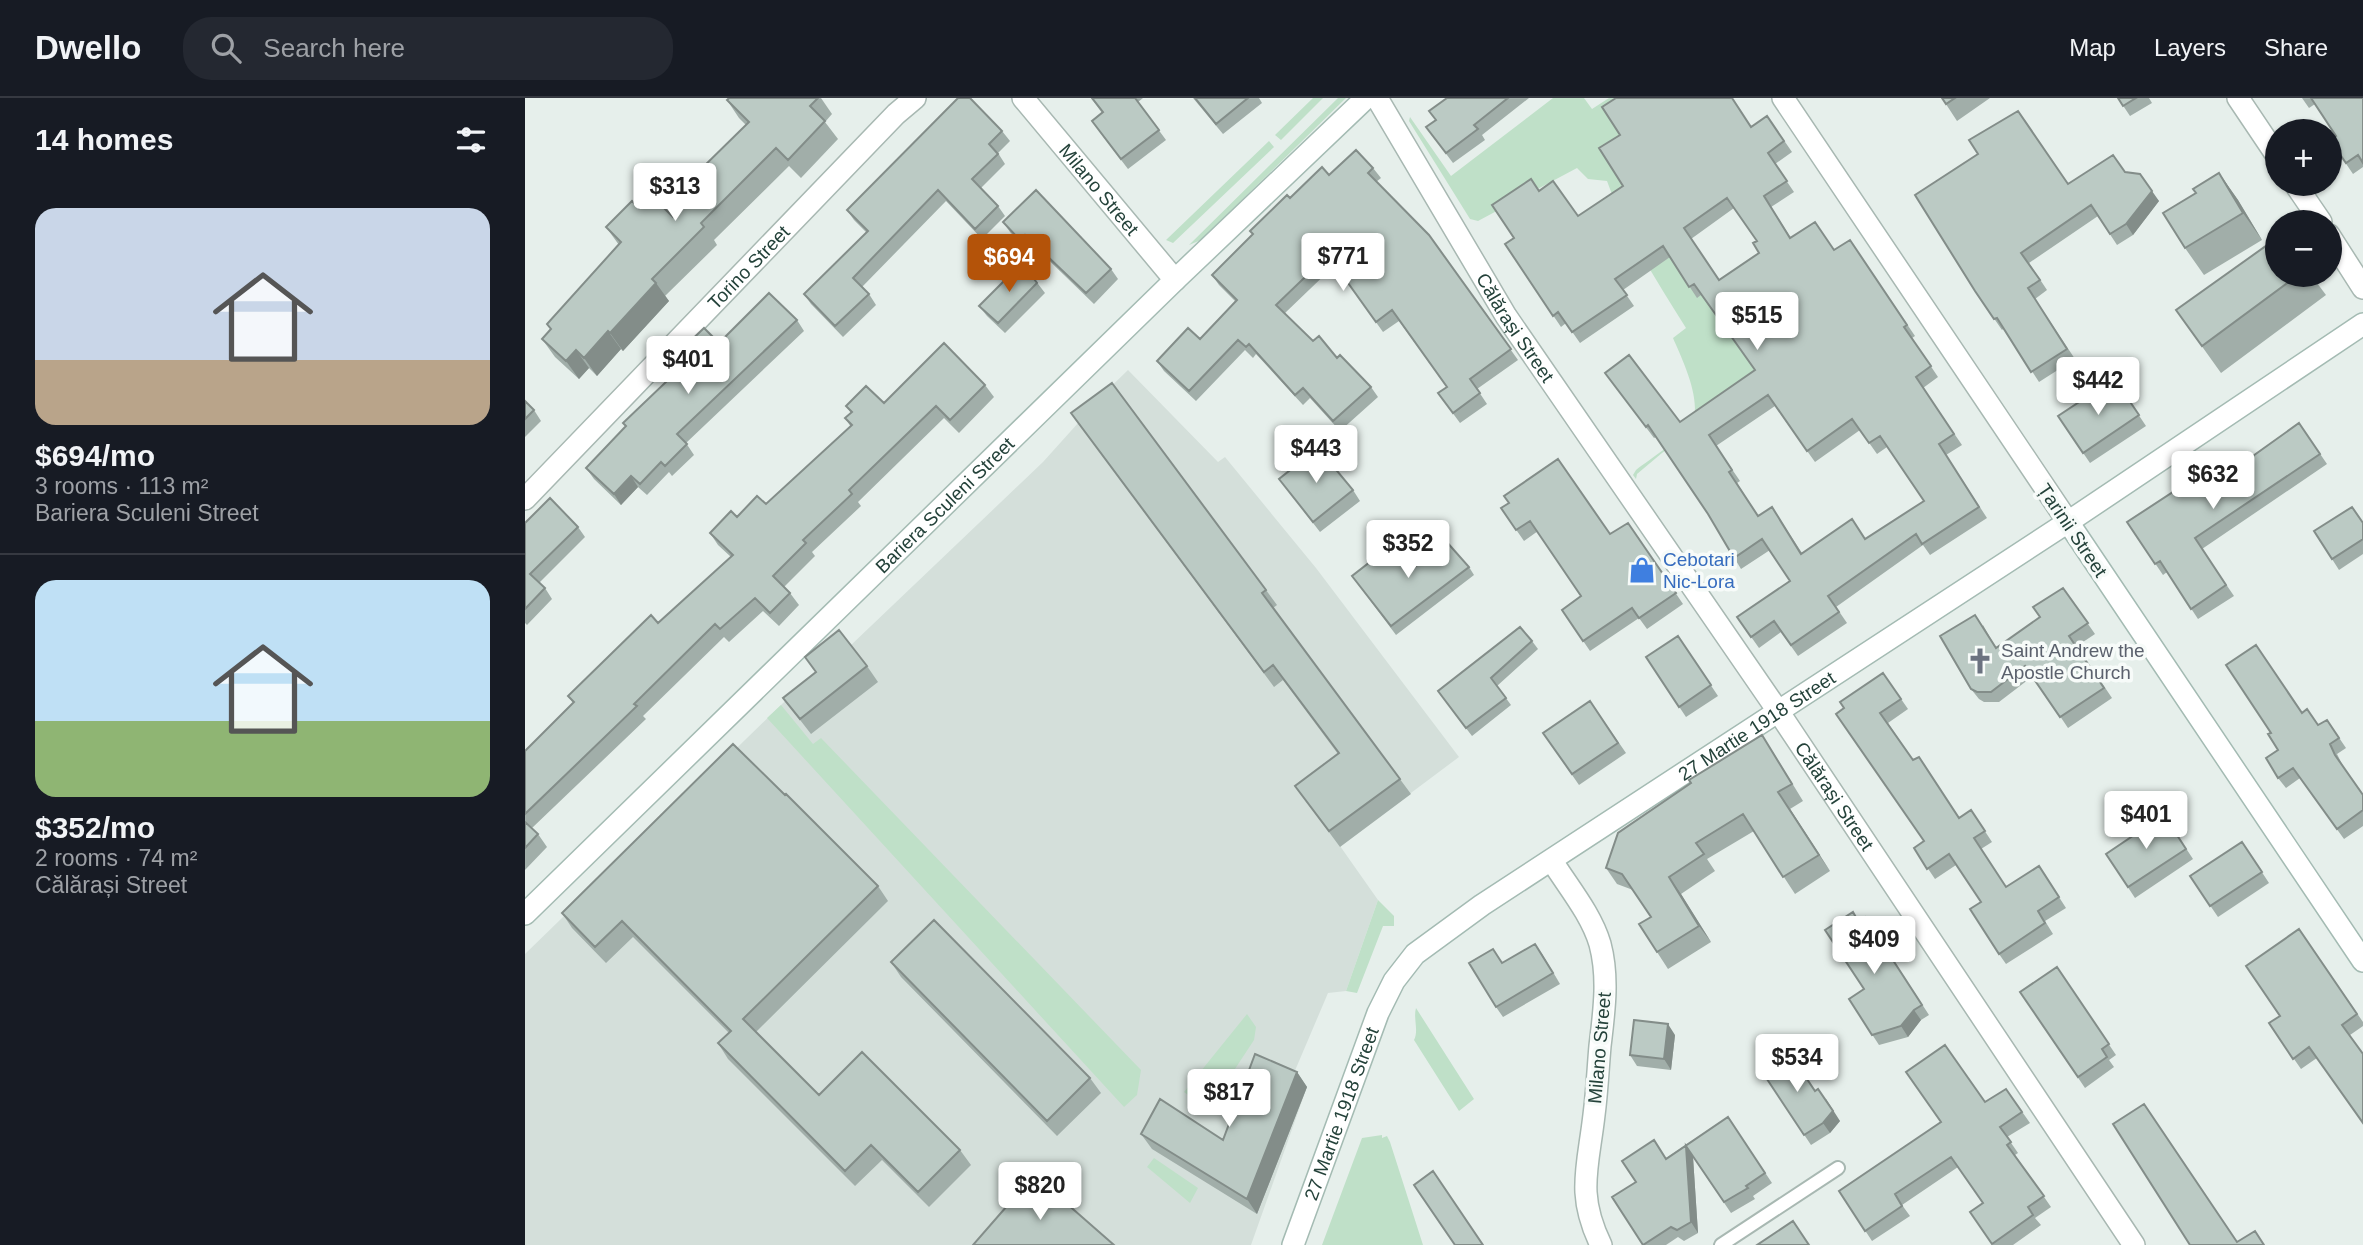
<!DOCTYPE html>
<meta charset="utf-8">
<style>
:root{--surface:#171b24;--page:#242831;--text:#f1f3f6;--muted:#9ea1a6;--line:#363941;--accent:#b45309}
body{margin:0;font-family:Helvetica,sans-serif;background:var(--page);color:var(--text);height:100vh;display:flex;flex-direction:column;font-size:26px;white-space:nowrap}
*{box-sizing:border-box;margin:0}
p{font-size:23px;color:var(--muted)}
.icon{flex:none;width:38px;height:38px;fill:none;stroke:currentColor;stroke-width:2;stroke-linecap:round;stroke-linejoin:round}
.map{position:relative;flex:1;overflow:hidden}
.sheet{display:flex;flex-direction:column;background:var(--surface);width:525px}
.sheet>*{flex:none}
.buttons{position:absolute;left:1740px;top:21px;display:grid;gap:14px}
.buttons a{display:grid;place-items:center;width:77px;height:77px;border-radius:50%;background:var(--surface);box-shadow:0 2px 5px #0004;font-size:35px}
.price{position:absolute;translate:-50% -60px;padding:0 16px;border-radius:7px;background:#fff;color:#222;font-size:23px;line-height:46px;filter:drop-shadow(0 2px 4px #0008)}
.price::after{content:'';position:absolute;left:50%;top:42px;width:21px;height:16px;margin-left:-10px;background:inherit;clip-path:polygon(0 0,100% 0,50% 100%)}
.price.current{background:var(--accent);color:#fff}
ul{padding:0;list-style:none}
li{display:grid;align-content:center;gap:14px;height:371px;padding:0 35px}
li+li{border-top:2px solid var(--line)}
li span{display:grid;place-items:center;height:217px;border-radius:21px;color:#555}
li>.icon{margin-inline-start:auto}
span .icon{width:126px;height:126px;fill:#fffc;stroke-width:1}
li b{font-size:30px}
h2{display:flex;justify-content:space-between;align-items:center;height:84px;padding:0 35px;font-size:30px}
header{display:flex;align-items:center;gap:42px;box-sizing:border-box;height:98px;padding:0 35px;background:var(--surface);border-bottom:2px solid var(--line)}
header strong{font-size:33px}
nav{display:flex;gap:38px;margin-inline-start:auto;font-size:24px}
.search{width:490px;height:63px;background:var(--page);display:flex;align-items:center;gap:18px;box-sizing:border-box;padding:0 24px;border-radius:28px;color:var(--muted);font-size:26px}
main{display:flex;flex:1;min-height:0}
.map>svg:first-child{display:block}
.built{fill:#d4dfda}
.green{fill:#bfe0c8}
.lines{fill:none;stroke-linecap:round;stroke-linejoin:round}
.lane-casing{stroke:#a8b8b2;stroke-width:16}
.street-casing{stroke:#a8b8b2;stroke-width:24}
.secondary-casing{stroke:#a4bbb3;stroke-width:24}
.lane{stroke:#fff;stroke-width:12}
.street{stroke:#fff;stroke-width:21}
.secondary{stroke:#fff;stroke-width:21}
.wall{fill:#a1aea9;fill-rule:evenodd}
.shaded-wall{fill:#838d89}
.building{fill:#bbcac4;stroke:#838d89;stroke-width:2;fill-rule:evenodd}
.labels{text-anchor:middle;stroke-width:7;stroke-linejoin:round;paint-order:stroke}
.street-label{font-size:19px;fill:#24423a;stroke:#f7fbf9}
.shop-label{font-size:19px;fill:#366cbe;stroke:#f7fbf9;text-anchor:start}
.worship-label{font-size:19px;fill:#5b616d;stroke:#f7fbf9;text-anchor:start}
</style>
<header>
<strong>Dwello</strong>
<div class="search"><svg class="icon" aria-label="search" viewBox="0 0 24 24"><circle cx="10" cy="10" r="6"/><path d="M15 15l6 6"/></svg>Search here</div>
<nav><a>Map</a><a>Layers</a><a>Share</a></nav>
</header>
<main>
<section class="sheet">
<h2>14 homes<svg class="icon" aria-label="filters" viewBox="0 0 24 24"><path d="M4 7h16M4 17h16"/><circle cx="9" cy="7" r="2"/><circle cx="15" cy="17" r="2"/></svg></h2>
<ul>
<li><span style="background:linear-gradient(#c9d6e8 70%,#b9a48a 0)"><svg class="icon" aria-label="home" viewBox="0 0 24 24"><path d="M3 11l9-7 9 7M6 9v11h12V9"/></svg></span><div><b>$694/mo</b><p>3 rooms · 113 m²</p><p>Bariera Sculeni Street</p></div></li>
<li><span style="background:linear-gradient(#bfe0f5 65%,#8fb573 0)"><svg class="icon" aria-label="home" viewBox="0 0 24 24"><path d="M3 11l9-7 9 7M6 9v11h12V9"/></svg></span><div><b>$352/mo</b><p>2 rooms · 74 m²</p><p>Călărași Street</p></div></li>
</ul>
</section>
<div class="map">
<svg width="1838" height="1147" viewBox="0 0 1838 1147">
<rect width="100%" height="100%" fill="#e6efeb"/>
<path class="built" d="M603,272L693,364L700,359L791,470L934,659L815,748L853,802L821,893L803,895L766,982L782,989L726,1147H0V856L256,607L291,574L325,548L518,364L563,314L564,310Z"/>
<path class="green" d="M788,0H798L756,42L750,37Z
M813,0H821L676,142L664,147Z
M1028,0H1059L1067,11L1084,0H1108L1105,46L1172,199L1189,189L1233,277L1215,299L1137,355L1112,376L1111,381L1108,377L1111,372C1125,361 1153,343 1164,330C1181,309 1157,261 1148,240L1161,230C1131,182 1101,136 1082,83L1063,81L1052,70L953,123L945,121L884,23L885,19L926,78Z
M744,43L749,49L648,145L641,142Z
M256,607L288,646L296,640L616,972L612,997L599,1009L242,620Z
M853,802L869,818V828H858L832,895L821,893Z
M891,910L949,1001L934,1013L889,942C894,933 888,920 891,910Z
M722,916L731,929L729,942L683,1012L659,994Z
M857,1037V1040L862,1038L865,1044L898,1147H797L837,1040Z
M629,1060L673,1090L665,1105L622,1069Z"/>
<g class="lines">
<g class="lane-casing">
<path id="lane" d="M1196,1147L1313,1070"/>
</g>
<g class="street-casing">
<g id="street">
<path id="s1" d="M498,0L650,182"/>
<path id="s2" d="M852,0L981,218L1253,613L1609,1147"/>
<path d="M1258,0L1543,424"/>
<path d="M1713,0L1752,58"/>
<path d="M1770,86L1796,124"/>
<path d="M1804,137L1838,190"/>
<path id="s3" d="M0,401L371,16L390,0"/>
<path d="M1027,763C1044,790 1066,816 1075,846C1084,880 1079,914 1075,948C1073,971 1072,994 1069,1017C1063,1070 1051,1096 1076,1147"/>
</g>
</g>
<g class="secondary-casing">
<g id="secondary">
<path d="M1543,424L1838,863"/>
<path id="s4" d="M0,816L650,182L841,0"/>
<path id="s5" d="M768,1147L853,915L869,883L890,856L957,807L1543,424L1838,226"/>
</g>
</g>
<use href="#lane" class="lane"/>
<use href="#street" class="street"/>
<use href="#secondary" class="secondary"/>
</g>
<path class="wall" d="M204,0H296L307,16L300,24L313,41L276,80L264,68L189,142L192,147L140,198L144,203L98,253L96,251L72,278L64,270L54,281L30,259L17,241L94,147L81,129L114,110L148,119L180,87L172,75L221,27L214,20L202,2Z
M566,0H618L613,4L641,42L603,71L574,33L577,15Z
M668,0H734L737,5L698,36Z
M922,0H1004L957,37L960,42L928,65L901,29L911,22Z
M1417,0H1465L1432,23Z
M1593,0H1624L1627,5L1605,18Z
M1777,0H1838V69L1828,76L1805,42L1811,38L1790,6L1784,10Z
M1242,18L1267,54L1250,66L1269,94L1246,109L1266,140L1309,152L1325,142L1390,238L1387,240L1413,279L1398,290L1437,347L1421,357L1462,420L1405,457L1398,447L1311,509L1322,525L1273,558L1256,534L1234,550L1212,519L1265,483L1245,452L1216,471L1183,416L1131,339L1129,340L1080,275L1155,324L1230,272L1176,197L1172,200L1145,159L1098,192L1109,208L1055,245L1041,225L1036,229L980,146L989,140L1014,93L1053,118L1098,88L1095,37L1227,29ZM1209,110L1232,143L1234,155L1194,182L1166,141ZM1250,308L1290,364L1335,332L1352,356L1362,349L1399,403L1340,441L1277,455L1247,409L1233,418L1212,385L1215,383L1191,348Z
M477,33L485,43L473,55L480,66L456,90L473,108L480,118L457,141L421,103L337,189L344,196L351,207L318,239L286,206L279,196L342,135L329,122L322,112Z
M848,70L856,80L851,84L904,137L993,262L952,291L962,306L935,325L913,295L922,289L874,223L858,234L810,167L760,215L788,243L812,260L846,289L853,299L815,333L785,300L778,307L731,256L728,260L720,252L671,303L639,273L632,263L675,241L711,204L694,187L687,177L728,136L725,133L765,100L804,77Z
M1600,74L1634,103L1608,137L1592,147L1573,118L1504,165L1522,192L1510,201L1550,261L1514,284L1479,230L1477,232L1450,193L1543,86Z
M1694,75L1713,102L1737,142L1679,177L1660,150L1671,95Z
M478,124L586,171L593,181L569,206L508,147L502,152L485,134Z
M497,165L520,195L480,235L462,218L454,208Z
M1752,177H1786L1801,197L1696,275L1651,212Z
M272,222L279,233L161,345L169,357L147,378L144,374L122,397L113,389L96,407L69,381L61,370L101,329L98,325L162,263L155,253L194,245Z
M1593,286L1621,328L1565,365L1533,318L1574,298Z
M460,287L469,299L434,335L419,320L333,404L336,408L287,454L290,458L259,489L265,495L274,507L254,528L238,513L204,544L199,539L118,618L121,621L7,730L13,736L22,749L0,772V653L48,605L43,598L133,525L206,459L193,447L185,435L212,419L241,406L326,329L320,320L326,315L321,308L359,305Z
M0,303L9,312L16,323L0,339Z
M546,315L741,492L752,507L748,510L886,696L815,749L770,688L813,656L758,582L749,589Z
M1774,325L1802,366L1677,451L1709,498L1673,521L1642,474L1638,477L1602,424L1712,369Z
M754,381L828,392L835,403L795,434Z
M976,410L1085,436L1103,425L1158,506L1122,531L1114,520L1065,553L1037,512L1056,498L1013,433L999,443Z
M1838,424V456L1814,472L1807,461Z
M0,425L53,429L60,439L14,485L20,490L27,501L2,527L0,525Z
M944,469L949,477L871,537L833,486L883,475Z
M1538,490L1570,536L1552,548L1587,600L1543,630L1508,578L1474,604H1459L1454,601L1446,591L1458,527L1471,550L1515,519Z
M1153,538L1193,598L1161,619L1121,559Z
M1007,543L1013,551L972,588L986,607L947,638L918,600Z
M280,559L342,568L353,584L286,636L258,600L291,574Z
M1358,575L1383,611L1363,625L1388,662L1434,720L1446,712L1467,744L1456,751L1481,789L1514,768L1541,810L1520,823L1528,836L1481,866L1474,856L1456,804L1431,767L1410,781L1389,750L1399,743L1319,610Z
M1065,603L1101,655L1054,687L1018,635Z
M1777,615L1793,627L1802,622L1821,650L1812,656L1818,668L1838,697V728L1819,741L1775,680L1761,690L1753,680Z
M1248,654L1278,703L1265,711L1305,773L1270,796L1229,733L1182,761L1190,773L1156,796L1186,844L1143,871L1132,854L1126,819L1108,792L1092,786L1081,770Z
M1639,717L1668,761L1610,800L1581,756Z
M1717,744L1744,785L1693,819L1665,778Z
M353,788L363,803L231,934L294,997L435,1052L446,1067L404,1109L357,1062L330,1088L203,961L193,945L204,935L108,839L81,865L47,830L37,815Z
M1334,823L1347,829L1404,917L1396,922L1383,939L1354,947L1324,901L1339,891Z
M1774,831L1838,924V928L1776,971L1744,925L1755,918Z
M1010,846L1035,886L978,919L971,909L978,865Z
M366,864L565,980L576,995L532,1038L376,879Z
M1532,869L1591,957L1584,962L1589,969L1560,990L1495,894Z
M1150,937L1146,972L1112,968L1105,957Z
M1236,972L1315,1023L1305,1035L1286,1047Z
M772,974L782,989L732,1116L627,1051L616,1036L698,1042Z
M1481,991L1505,1025L1482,1039L1493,1055L1490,1057L1526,1109L1510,1120L1516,1127L1488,1147H1468L1445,1114L1458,1105L1433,1069L1377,1107L1385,1118L1347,1143L1314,1093Z
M1203,1019L1247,1085L1228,1098L1230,1101L1206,1115L1168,1059L1173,1135L1159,1143L1153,1139L1141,1147H1118L1111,1084L1141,1060Z"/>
<path class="shaded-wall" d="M1694,75L1713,102L1737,142L1718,115Z
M1627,93L1634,103L1608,137L1601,126Z
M131,185L144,203L98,253L85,235Z
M83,233L96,251L72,278L59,260Z
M51,252L64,270L54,281L41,263Z
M106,378L113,389L96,407L89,396Z
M1253,694L1265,711L1305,773L1294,757Z
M1144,779L1156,796L1186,844L1174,828Z
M1010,846L1017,856L1035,886L1028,875Z
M1389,912L1396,922L1383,939L1376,928Z
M1143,926L1150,937L1146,972L1139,961Z
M772,974L782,989L732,1116L722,1101Z
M1301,1001L1315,1023L1305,1035L1298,1025Z
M1161,1048L1168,1059L1173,1135L1166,1124Z"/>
<path class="building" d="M204,0H293L285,8L300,23L263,62L251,50L176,125L179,129L127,181L131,185L85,235L83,233L59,260L51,252L41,263L17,241L26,231L22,226L96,144L81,129L107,103L114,110L127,98L148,119L182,85L172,75L224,24L202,2Z
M433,0H445L477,33L464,46L473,56L447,81L473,108L450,131L413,92L328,180L344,196L310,228L279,196L343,133L322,112Z
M567,0H610L634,32L596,61L567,23L578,14Z
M670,0H723L691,26Z
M922,0H983L949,27L953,31L921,55L901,29L911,22L904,13Z
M1091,0H1207L1226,29L1242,18L1259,43L1243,55L1262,83L1239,98L1265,140L1290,124L1309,152L1325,142L1382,227L1379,229L1406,268L1391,279L1429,336L1414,346L1454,409L1397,446L1391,436L1303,498L1314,514L1266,547L1249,523L1226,539L1212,519L1265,483L1237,441L1209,460L1183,416L1123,327L1121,329L1080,275L1104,257L1155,324L1230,272L1169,186L1164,189L1138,148L1090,181L1102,197L1047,234L1033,214L1028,218L980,146L989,140L967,107L1006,81L1014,93L1028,83L1053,118L1098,88L1074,50L1095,37L1077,9ZM1202,100L1232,143L1228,145L1234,155L1194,182L1159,130ZM1243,297L1282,353L1327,321L1344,345L1355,338L1399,403L1340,441L1327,421L1276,456L1247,409L1233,418L1204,374L1207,372L1184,337Z
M1417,0H1430L1421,6Z
M1593,0H1611L1598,8Z
M1786,0H1838V65L1833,57L1821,65L1805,42L1811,38Z
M1493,13L1543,86L1588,57L1600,74L1615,76L1627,93L1601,126L1585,136L1566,107L1496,155L1515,182L1503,190L1542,251L1506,274L1472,220L1469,221L1450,193L1390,97L1453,56L1444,42Z
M831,52L848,70L843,75L904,137L986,251L945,281L955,295L928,315L913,295L922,289L867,212L851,224L803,157L751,207L788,243L794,238L812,260L815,257L846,289L808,323L778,290L770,297L724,246L721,249L713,242L664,293L632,263L663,230L675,241L712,202L687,177L728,136L725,133L762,97L765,100L797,69L804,77Z
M1694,75L1718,115L1660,150L1638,115L1671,95L1668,91Z
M511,92L586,171L561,195L500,137L495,142L478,124Z
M1752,140V177H1773L1677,248L1651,212Z
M497,165L512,185L473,225L454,208Z
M244,195L272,222L152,336L162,346L140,368L136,364L115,386L106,378L89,396L61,370L101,328L98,325L164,262L155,253L179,230L194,245Z
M419,245L460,287L425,322L411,308L324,392L327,396L278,442L281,445L248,478L265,495L245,515L230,500L195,531L190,526L109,606L112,608L0,716V653L49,604L43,598L126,517L133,525L208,457L185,435L206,413L212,419L232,398L241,406L327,327L320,320L327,314L321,308L341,288L359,305Z
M587,285L741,492L737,495L875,681L804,733L770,688L814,655L748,567L739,574L546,315Z
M1593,286L1614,317L1558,355L1533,318L1571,293L1574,298Z
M0,303L9,312L0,321Z
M1774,325L1795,356L1670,440L1701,487L1666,511L1635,463L1630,466L1602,424L1703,358L1711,370Z
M793,350L828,392L788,424L754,381Z
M1033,361L1085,436L1103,425L1151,495L1114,520L1107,510L1058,543L1037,512L1056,498L1005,423L991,432L976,410L984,405L979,398Z
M25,400L53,429L5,476L20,490L0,511V425Z
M1827,409L1838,425V441L1807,461L1789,433Z
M920,442L944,469L866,528L827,478L863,450L883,475Z
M1538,490L1563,525L1544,538L1579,590L1535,619L1500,568L1466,594H1452L1446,591L1415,538L1450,517L1471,550L1515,519L1508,509Z
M995,529L1007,543L966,580L981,600L941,630L913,593Z
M314,532L342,568L275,621L258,600L291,574L280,559Z
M1153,538L1186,587L1154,609L1121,559Z
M1731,547L1777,615L1782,611L1793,627L1802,622L1814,640L1805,646L1810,657L1838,697V712L1812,731L1768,670L1753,680L1741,660L1753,652L1743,636L1746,635L1701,567Z
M1358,575L1376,601L1355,615L1388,662L1394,659L1434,720L1446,712L1460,733L1449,740L1481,789L1514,768L1534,799L1513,813L1520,825L1474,856L1445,811L1456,804L1424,756L1402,771L1389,750L1399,743L1311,616L1319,610L1315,604Z
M1065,603L1093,645L1047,676L1018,635Z
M1237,637L1267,686L1253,694L1294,757L1258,779L1218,716L1171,745L1179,756L1144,779L1174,828L1132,854L1114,826L1126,819L1097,776L1081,770L1093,735L1166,685L1164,682Z
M208,646L260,697L261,696L353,788L218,921L294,997L337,954L435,1052L393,1094L346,1047L320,1073L193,945L206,933L97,823L70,849L37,815Z
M1639,717L1661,751L1603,789L1581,756Z
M0,724L13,736L0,750Z
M1717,744L1737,774L1685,808L1665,778Z
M1328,814L1333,823L1340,819L1397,907L1389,912L1376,928L1347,937L1324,901L1339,891L1300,832Z
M409,822L565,980L522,1023L366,864Z
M1774,831L1832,916L1817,927L1838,956V1025L1784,949L1768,961L1744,925L1755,918L1721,868Z
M1010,846L1028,875L971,909L944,865L968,851L977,865Z
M1532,869L1584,946L1577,951L1582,959L1553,979L1495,894Z
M1109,922L1143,926L1139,961L1105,957Z
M1420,947L1460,1004L1481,991L1497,1014L1475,1029L1486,1044L1482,1047L1519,1098L1503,1109L1508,1117L1467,1146L1445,1114L1458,1105L1426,1059L1370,1096L1377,1108L1340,1133L1314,1093L1416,1024L1381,974Z
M1264,954L1290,993L1293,991L1308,1013L1298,1025L1279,1037L1236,972Z
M730,956L772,974L722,1101L616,1036L635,1001L698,1042Z
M1619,1006L1712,1144L1730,1133L1739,1147H1665L1588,1026Z
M1203,1019L1240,1075L1221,1088L1223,1090L1199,1104L1161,1048L1166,1124L1152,1132L1146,1129L1118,1147L1087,1099L1111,1084L1097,1063L1129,1042L1141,1061Z
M908,1073L958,1147H930L889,1087Z
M509,1077L589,1147H448Z
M1268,1123L1284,1147H1232Z"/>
<defs>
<g id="shop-bare" transform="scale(2.1)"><path d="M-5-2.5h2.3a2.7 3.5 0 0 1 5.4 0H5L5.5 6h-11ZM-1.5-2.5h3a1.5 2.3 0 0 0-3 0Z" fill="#3f7fe0" stroke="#f7fbf9" stroke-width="2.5" paint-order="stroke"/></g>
<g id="church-bare" transform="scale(2.1)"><path d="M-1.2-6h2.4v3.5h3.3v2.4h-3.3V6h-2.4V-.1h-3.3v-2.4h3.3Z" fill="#6b7280" stroke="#f7fbf9" stroke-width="2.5" paint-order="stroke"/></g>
</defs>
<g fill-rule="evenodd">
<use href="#shop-bare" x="1117" y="472"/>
<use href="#church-bare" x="1455" y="563"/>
</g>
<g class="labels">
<g class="street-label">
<text dy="7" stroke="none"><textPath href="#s1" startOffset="119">Milano Street</textPath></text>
<text dy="7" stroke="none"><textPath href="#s3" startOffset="322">Torino Street</textPath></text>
<text dy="7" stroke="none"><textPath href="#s2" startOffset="268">Călărași Street</textPath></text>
<text dy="7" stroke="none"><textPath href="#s4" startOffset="586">Bariera Sculeni Street</textPath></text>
<text transform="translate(1548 432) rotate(56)" y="7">Țarinii Street</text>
<text dy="7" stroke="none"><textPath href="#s5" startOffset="728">27 Martie 1918 Street</textPath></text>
<text dy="7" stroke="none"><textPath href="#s2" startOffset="835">Călărași Street</textPath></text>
<text transform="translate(1074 950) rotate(-85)" y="7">Milano Street</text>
<text dy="7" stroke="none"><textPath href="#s5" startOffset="140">27 Martie 1918 Street</textPath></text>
</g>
<g class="shop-label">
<text x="1138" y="468">Cebotari<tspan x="1138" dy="22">Nic-Lora</tspan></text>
</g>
<g class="worship-label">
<text x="1476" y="559">Saint Andrew the<tspan x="1476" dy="22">Apostle Church</tspan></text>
</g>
</g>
</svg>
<div class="buttons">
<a>+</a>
<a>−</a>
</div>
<b class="price" style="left:150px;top:125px">$313</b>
<b class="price" style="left:818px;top:195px">$771</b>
<b class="price current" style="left:484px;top:196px">$694</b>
<b class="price" style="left:1232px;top:254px">$515</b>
<b class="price" style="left:163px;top:298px">$401</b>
<b class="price" style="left:1573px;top:319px">$442</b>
<b class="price" style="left:791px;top:387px">$443</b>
<b class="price" style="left:1688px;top:413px">$632</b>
<b class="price" style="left:883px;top:482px">$352</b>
<b class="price" style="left:1621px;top:753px">$401</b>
<b class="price" style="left:1349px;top:878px">$409</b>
<b class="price" style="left:1272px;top:996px">$534</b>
<b class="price" style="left:704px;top:1031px">$817</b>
<b class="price" style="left:515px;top:1124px">$820</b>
</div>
</main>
